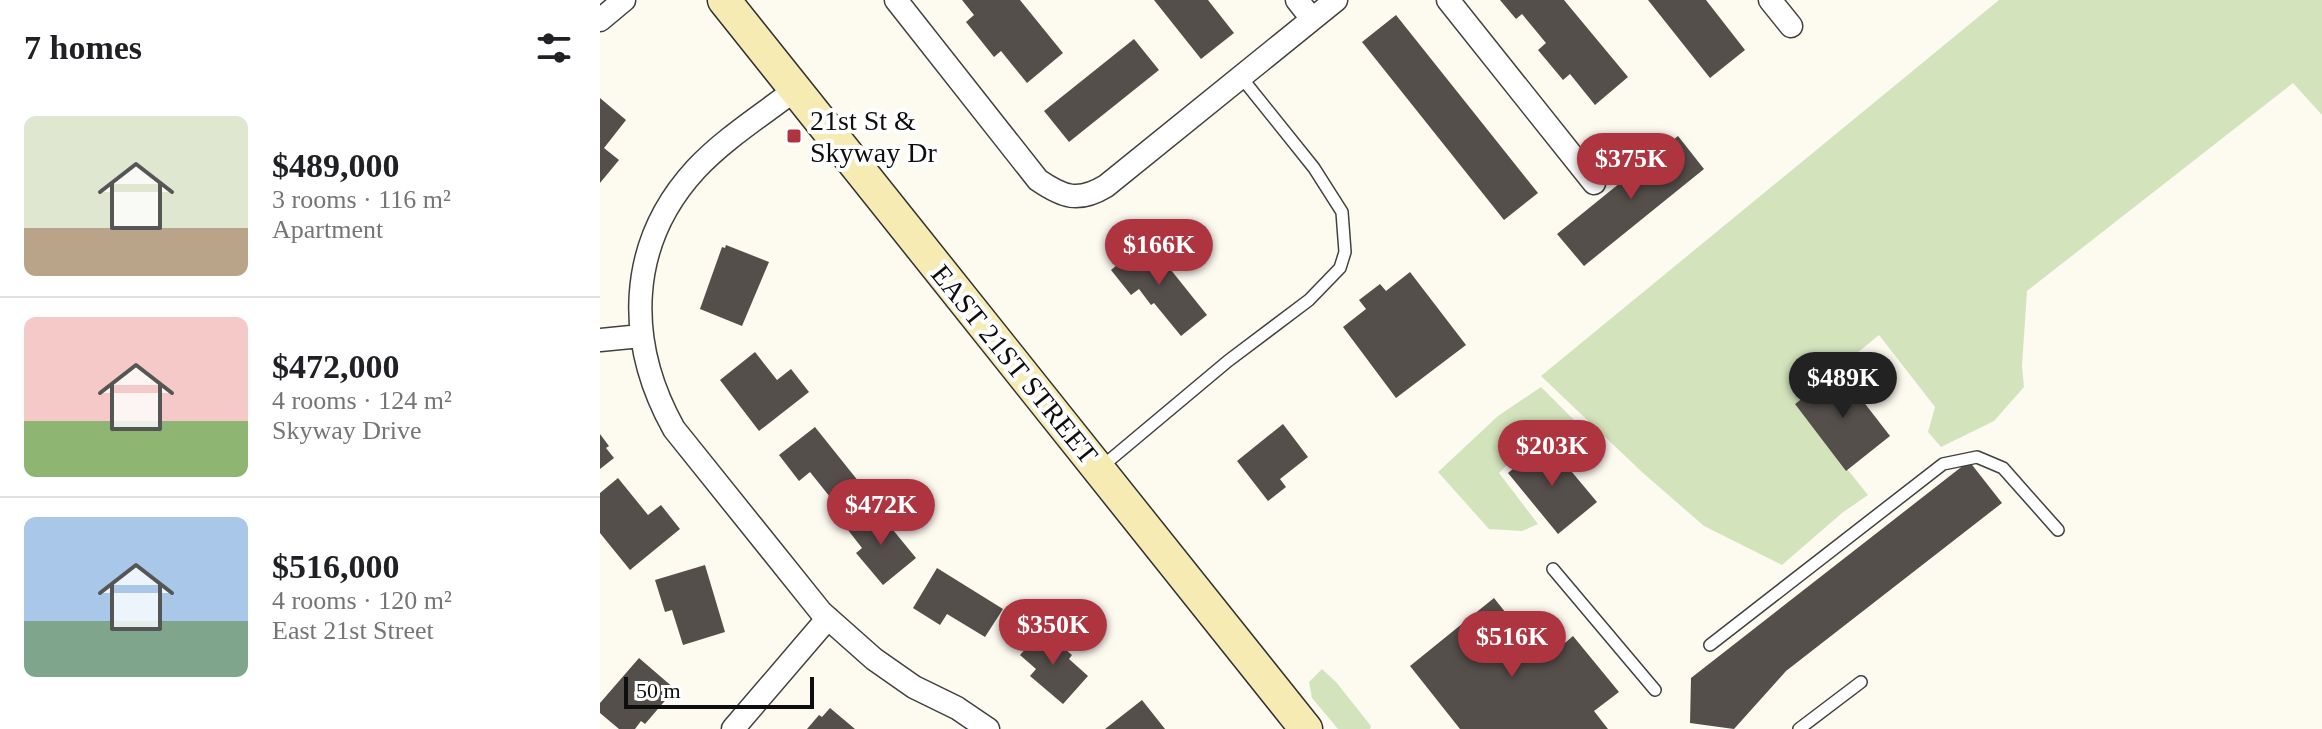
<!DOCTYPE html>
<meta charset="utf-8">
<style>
:root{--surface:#fff;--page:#f2f2f2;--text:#202124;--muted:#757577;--line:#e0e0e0;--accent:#ae3540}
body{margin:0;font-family:Georgia,serif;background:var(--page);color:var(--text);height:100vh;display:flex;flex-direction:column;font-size:30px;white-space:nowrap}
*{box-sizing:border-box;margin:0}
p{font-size:26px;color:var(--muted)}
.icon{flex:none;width:44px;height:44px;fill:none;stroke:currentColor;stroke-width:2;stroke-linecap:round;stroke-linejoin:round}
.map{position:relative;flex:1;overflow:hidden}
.drawer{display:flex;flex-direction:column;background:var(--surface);width:600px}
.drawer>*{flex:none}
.scale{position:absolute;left:24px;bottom:20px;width:190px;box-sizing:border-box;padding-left:8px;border:4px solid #0e0e0e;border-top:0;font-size:22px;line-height:28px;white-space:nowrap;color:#0e0e0e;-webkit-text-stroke:6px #fff;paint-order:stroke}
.price{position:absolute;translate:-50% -68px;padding:0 18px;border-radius:28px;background:var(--accent);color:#fff;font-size:26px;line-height:52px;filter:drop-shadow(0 2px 4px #0008)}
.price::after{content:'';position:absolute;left:50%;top:48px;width:24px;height:18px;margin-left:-12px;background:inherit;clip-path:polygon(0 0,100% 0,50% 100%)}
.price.selected{background:#222;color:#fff}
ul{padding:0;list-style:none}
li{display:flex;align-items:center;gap:24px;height:200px;padding:0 24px}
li+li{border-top:2px solid var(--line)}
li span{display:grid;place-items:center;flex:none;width:224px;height:160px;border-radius:12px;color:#555}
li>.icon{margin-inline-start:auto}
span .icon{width:96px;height:96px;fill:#fffc;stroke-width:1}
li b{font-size:34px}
h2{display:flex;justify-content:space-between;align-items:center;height:96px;padding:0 24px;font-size:34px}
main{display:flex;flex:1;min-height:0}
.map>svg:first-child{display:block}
.green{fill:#d3e4bd}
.building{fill:#554f4b}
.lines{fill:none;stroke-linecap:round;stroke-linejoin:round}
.service-casing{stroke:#414141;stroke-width:14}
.minor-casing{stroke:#414141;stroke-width:25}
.secondary-casing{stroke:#303030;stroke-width:35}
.service{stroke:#fff;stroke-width:11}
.minor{stroke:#fff;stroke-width:22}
.secondary{stroke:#f6ebb2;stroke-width:32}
.poi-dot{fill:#ae3540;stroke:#fff;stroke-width:3}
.labels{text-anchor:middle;stroke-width:8;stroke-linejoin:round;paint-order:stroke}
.poi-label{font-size:28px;fill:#0e0e0e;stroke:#fff;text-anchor:start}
.street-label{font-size:28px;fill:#0e0e0e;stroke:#fff}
</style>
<main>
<section class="drawer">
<h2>7 homes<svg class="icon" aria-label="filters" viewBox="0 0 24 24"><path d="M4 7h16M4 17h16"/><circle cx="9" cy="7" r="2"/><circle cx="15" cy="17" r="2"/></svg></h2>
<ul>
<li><span style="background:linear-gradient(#dfe7d0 70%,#b9a48a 0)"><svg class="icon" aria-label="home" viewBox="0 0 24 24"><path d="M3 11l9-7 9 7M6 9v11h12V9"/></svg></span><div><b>$489,000</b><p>3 rooms · 116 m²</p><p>Apartment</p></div></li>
<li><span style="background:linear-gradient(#f6c9c9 65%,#8fb573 0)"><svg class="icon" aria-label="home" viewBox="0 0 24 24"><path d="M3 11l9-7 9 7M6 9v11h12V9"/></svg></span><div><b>$472,000</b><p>4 rooms · 124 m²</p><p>Skyway Drive</p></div></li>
<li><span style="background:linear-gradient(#a9c7e8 65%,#7fa58c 0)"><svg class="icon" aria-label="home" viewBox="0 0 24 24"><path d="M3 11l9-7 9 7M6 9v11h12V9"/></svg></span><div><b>$516,000</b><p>4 rooms · 120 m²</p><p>East 21st Street</p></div></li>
</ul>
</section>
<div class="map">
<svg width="1722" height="729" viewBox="0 0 1722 729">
<rect width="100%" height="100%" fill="#fdfaf0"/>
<path class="green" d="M1399,0H1722V115L1693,83L1427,291L1422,366L1424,387L1394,421L1341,447L1328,432L1335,407L1279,335L1195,404L1268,495L1242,513L1182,565L1104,526L1043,473L941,376Z
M941,387L1001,447L979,471L951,432L923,449L899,473L938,524L922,531L889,529L838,472L898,416Z
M722,669L736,682L771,726L770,729H738L712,698L709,682Z"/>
<path class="building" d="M362,0H420L463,53L427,83L401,51L394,57L366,22L374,15Z
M554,0H608L634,33L601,59Z
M900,0H964L1028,77L995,105L970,74L963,80L938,50L946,43L922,14L916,19Z
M1048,0H1106L1145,50L1110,78Z
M796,15L938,193L904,220L762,42Z
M534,39L559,70L469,142L444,111Z
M0,98L26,120L4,148L19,160L0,183Z
M1078,136L1104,169L984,266L957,234Z
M547,240L607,315L581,336L554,303L551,305L539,289L531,295L511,270Z
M126,245L169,262L142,326L100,309L122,247L125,248Z
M810,272L866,345L796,398L743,327L766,309L759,300L780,284L786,291Z
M155,352L177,380L191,369L209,392L159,431L120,380Z
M1239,370L1290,436L1246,471L1195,404Z
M683,424L708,457L680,479L686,487L668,501L637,461Z
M215,427L263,487L238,507L210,472L199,481L179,455Z
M0,434L9,446L6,448L14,458L0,469Z
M946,441L997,502L958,534L908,473Z
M1369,461L1402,503L1186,671L1134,729L1090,723L1091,678Z
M18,478L48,515L61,505L80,529L30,570L0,533V493Z
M275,508L316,558L283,585L256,553L262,548L248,530Z
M105,565L125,632L83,645L72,610L65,612L55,580Z
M337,568L403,609L385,637L347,614L340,625L313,608Z
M894,598L944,661L973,636L1019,692L994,711L1008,729H860L810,666Z
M442,630L472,655L469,659L488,676L463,704L430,676L436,669L420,655Z
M39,658L75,689L45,724L41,721L35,729H19L0,713V703Z
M542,700L565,729H505Z
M230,708L255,729H207L219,715L222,717Z"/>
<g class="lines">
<g class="service-casing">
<path id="service" d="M499,469L628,361L709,300L740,268L745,252L742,212L714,168L641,77
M953,569L1055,690
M1110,645L1343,464L1377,457L1403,468L1458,530
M1199,729L1261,682"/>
</g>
<g class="minor-casing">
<path id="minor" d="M296,0L438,180C463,197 478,203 506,186L736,0
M697,0L712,19
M848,0L994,183
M1170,0L1191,26
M0,20L24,0
M196,89C162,115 124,139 96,169C26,245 26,343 74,429L221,612L274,659L314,687L357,708L388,729
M0,340L41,336
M133,729L228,618"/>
</g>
<g class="secondary-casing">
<path id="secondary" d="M124,0L706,729"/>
</g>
<use href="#service" class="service"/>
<use href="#minor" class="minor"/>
<use href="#secondary" class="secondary"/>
</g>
<rect class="poi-dot" x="186" y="128" width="16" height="16" rx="4"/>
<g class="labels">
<g class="poi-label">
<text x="210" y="130">21st St &amp;<tspan x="210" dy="32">Skyway Dr</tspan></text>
</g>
<g class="street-label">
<text transform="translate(415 364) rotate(51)" y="10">EAST 21ST STREET</text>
</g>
</g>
</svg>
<div class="scale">50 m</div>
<b class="price" style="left:1031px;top:201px">$375K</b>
<b class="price" style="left:559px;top:287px">$166K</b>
<b class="price selected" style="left:1243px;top:420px">$489K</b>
<b class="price" style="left:952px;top:488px">$203K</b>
<b class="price" style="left:281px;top:547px">$472K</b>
<b class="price" style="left:453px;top:667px">$350K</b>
<b class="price" style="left:912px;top:679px">$516K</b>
</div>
</main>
